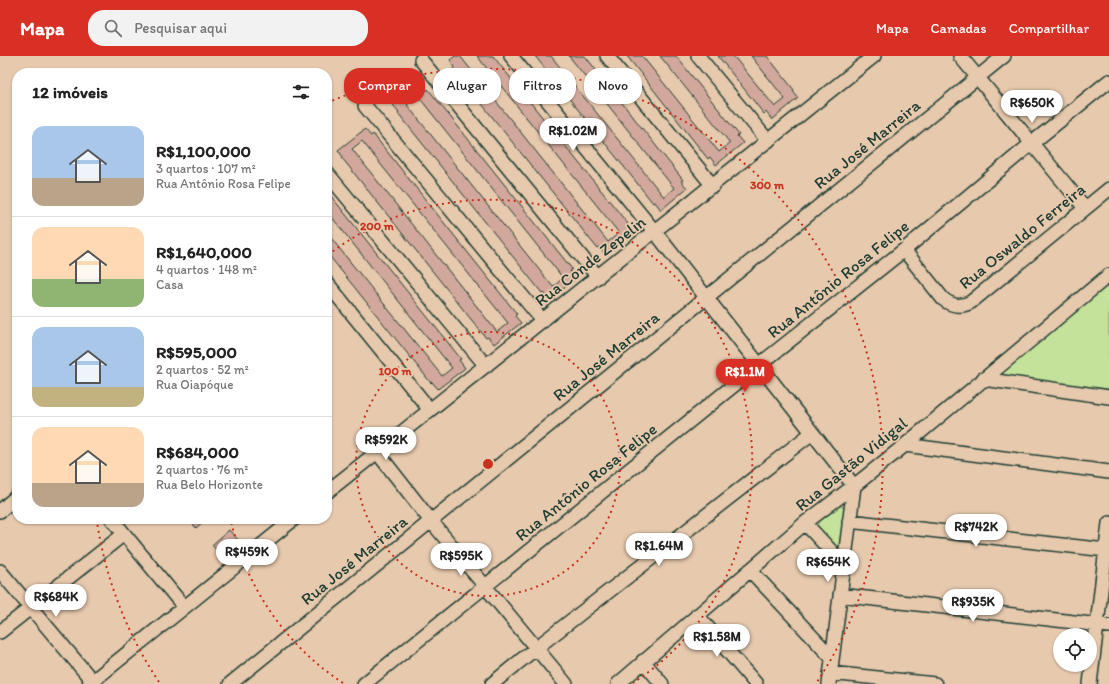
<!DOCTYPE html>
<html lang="pt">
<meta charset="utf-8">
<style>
:root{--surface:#fff;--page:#f2f2f2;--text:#222;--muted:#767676;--line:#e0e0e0;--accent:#d93025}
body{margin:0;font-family:Itim,sans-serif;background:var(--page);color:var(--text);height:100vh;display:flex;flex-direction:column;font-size:15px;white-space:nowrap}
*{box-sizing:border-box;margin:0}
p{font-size:13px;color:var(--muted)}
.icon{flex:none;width:22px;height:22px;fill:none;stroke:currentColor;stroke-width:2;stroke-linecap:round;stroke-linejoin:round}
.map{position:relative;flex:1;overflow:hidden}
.details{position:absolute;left:12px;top:12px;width:320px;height:456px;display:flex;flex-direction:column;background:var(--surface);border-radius:16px;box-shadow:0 1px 3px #0004}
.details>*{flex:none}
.top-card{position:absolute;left:344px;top:12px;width:380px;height:36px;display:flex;gap:8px}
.tools{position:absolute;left:1053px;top:572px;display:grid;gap:8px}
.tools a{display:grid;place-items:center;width:44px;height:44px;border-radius:50%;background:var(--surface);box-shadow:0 1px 3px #0004;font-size:20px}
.price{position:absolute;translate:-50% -34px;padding:0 9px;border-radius:14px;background:#fff;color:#222;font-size:13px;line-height:26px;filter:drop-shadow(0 1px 2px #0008)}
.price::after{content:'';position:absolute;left:50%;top:24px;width:12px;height:9px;margin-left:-6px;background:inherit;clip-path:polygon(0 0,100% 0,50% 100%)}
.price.active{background:var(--accent);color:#fff}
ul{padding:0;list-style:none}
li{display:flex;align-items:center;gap:12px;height:100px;padding:0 20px}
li+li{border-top:1px solid var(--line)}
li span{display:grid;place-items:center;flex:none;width:112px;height:80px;border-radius:12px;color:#555}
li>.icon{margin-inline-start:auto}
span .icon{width:48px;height:48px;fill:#fffc;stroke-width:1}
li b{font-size:17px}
h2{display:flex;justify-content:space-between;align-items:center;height:48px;padding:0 20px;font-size:17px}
.tag{padding:0 14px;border-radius:16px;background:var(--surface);box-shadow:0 1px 3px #0004;font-size:14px;line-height:36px}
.tag.active{background:var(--accent);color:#fff}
header{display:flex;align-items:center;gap:24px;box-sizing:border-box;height:56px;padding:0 20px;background:var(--accent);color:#fff}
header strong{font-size:19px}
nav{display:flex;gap:22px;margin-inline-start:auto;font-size:14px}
.search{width:280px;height:36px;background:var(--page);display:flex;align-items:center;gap:10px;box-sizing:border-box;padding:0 14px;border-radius:16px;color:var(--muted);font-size:15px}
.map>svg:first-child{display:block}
.green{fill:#c4e29a;stroke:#729067}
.building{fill:#d3a89c;stroke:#1f3d34;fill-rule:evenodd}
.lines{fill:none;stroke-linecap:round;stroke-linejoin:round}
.minor-casing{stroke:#1f3d34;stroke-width:16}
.minor{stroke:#e7c9ad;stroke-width:13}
.ring{fill:none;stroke:#c8321e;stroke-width:2;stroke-dasharray:2 4}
.labels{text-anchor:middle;stroke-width:3.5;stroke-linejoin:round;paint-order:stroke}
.street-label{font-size:17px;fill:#1f3d34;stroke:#e7c9ad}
.centre{fill:#c8321e;stroke:#e7c9ad;stroke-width:2}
.ring-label{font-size:12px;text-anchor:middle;font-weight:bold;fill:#c8321e;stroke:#e7c9ad;stroke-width:3.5;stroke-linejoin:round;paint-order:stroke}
</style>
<header>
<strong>Mapa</strong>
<div class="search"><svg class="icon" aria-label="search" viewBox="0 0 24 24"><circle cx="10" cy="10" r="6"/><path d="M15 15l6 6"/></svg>Pesquisar aqui</div>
<nav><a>Mapa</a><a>Camadas</a><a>Compartilhar</a></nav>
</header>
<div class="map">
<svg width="1109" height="628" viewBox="0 0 1109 628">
<rect width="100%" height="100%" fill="#e7c9ad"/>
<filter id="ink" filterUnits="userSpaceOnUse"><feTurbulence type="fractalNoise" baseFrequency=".025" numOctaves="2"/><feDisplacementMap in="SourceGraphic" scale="8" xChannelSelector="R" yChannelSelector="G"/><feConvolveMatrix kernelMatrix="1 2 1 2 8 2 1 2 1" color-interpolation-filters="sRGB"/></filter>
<g filter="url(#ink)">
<path class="green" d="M1109,227V333L1004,321L1002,319V315Z
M838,449L842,450L844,454L839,490L836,492L817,472L818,466Z"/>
<path class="building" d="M455,0H460L608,186L619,177L477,0H493L628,168L626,170L632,177L605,198L599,191L597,192L453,12L455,11L450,4Z
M535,0H551L664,141L674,132L569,0H585L683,124L681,125L687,132L661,154L655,146L653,147Z
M627,0H642L719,96L730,87L660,0H676L739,79L737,80L743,87L716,109L710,101L708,103Z
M718,0H733L735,2L775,51L785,43L751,0H767L794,34L793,35L798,42L772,64L766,56L764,58Z
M420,28L426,35L428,33L572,213L570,215L576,222L550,243L543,236L542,237L398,57L399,56L393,49ZM418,40L563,222L553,231L407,49Z
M365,73L371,80L373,78L517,258L515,260L521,267L494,288L488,281L486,282L342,102L343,101L338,94ZM362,85L508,267L497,276L352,93Z
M327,135L461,303L459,304L465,312L438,333L432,326L431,327L327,197V177L442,320L452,312L327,155Z
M189,463H206L196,472Z
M229,474L242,488L224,503L212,489Z"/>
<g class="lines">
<g class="minor-casing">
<path id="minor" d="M511,0L655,176L854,430L829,628
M607,0L713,130
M698,0L768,85
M960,0L1085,152
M421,4L598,221
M365,50L543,265
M327,117L486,310
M904,194L943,243C952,250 960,252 971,246L1109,133
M327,227L430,354
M983,323L1109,341
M905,389L1109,416
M377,396L431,465L566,628
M327,436L874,0
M0,455L17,440
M112,463L184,551
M849,465L1106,494
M805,467L843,508
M750,514L832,602
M0,515L95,628
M840,539L1109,570
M697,559L756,628
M0,576L124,478
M643,605L662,628
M830,617L935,628
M89,628L294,463
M230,628L1004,0
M364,628L759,309L904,194L1032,87L1109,25
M492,628L536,592L812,377
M618,628L805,467L854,430L905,389L1109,219
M1090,628L1109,467"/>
</g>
<use href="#minor" class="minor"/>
</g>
</g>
<g class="ring">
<circle cx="488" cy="408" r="132"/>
<path d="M343 627A263 263 0 0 1 231 465M328 199A263 263 0 1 1 633 627"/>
<path d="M159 626A395 395 0 0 1 97 466M327 47A395 395 0 0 1 817 626"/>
</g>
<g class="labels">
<g class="street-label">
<text transform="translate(867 88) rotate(-39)" y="6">Rua José Marreira</text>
<text transform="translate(1022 180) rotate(-39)" y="6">Rua Oswaldo Ferreira</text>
<text transform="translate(590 205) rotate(-38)" y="6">Rua Conde Zepelin</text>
<text transform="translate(838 223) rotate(-39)" y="6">Rua Antônio Rosa Felipe</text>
<text transform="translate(606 300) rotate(-39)" y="6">Rua José Marreira</text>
<text transform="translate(851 408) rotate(-39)" y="6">Rua Gastão Vidigal</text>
<text transform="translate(586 426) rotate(-39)" y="6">Rua Antônio Rosa Felipe</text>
<text transform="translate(354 504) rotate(-39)" y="6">Rua José Marreira</text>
</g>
</g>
<circle cx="488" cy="408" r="6" class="centre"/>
<g class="ring-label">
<text x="767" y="133">300 m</text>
<text x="377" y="174">200 m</text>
<text x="395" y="319">100 m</text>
</g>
</svg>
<div class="tools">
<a><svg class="icon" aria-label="locate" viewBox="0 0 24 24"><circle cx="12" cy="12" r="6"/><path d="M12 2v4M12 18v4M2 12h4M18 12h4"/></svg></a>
</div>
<b class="price" style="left:1032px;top:68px">R$650K</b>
<b class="price" style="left:573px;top:96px">R$1.02M</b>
<b class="price active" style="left:745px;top:337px">R$1.1M</b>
<b class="price" style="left:386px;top:405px">R$592K</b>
<b class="price" style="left:976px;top:492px">R$742K</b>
<b class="price" style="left:659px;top:511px">R$1.64M</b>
<b class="price" style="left:247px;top:517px">R$459K</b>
<b class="price" style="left:461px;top:521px">R$595K</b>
<b class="price" style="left:828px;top:527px">R$654K</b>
<b class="price" style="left:56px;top:562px">R$684K</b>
<b class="price" style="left:973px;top:567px">R$935K</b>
<b class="price" style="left:717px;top:602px">R$1.58M</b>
<div class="top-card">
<a class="tag active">Comprar</a>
<a class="tag">Alugar</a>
<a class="tag">Filtros</a>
<a class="tag">Novo</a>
</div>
<section class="details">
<h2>12 imóveis<svg class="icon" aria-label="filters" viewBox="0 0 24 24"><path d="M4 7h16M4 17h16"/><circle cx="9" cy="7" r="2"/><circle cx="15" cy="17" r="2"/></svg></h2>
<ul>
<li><span style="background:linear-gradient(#a9c7e8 65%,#b9a48a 0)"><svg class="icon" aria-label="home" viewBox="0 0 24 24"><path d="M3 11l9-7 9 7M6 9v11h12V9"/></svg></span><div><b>R$1,100,000</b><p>3 quartos · 107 m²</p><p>Rua Antônio Rosa Felipe</p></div></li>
<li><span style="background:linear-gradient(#ffd9b3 65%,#8fb573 0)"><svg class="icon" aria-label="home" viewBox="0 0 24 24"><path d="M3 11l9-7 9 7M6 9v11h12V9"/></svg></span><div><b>R$1,640,000</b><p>4 quartos · 148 m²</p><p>Casa</p></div></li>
<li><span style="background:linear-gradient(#a9c7e8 75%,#c2b280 0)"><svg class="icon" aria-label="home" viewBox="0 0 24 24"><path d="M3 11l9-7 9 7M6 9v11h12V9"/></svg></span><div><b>R$595,000</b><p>2 quartos · 52 m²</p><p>Rua Oiapóque</p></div></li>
<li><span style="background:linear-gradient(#ffd9b3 70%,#b9a48a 0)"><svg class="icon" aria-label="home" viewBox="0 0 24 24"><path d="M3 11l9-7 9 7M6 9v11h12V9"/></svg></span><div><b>R$684,000</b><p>2 quartos · 76 m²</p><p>Rua Belo Horizonte</p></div></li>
</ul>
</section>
</div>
